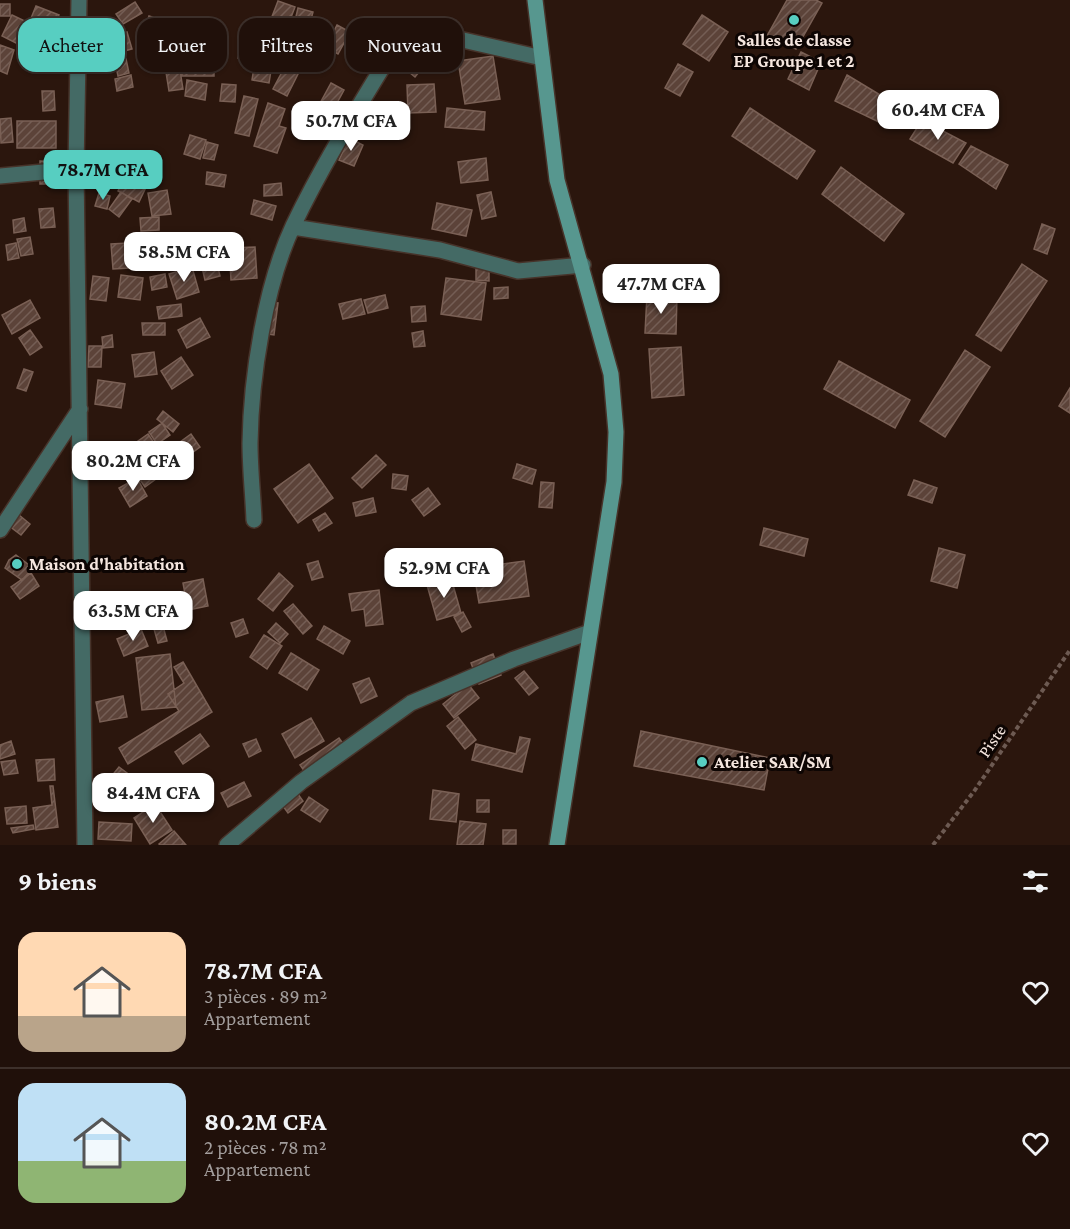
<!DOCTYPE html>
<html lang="fr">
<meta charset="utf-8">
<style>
:root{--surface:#20100a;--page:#2d1e18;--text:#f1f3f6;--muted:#a29d9c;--line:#3d302b;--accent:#57cec1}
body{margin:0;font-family:"Crimson Pro",serif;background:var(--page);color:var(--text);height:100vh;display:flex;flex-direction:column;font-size:22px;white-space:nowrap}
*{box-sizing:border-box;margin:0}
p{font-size:20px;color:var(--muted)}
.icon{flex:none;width:33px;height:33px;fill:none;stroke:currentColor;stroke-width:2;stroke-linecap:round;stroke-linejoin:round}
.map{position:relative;height:845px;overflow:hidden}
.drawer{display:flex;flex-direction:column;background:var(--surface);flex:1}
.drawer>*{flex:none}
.hud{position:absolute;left:18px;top:18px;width:600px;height:54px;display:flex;gap:12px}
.price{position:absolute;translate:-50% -51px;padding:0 14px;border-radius:12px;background:#fff;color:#222;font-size:20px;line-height:39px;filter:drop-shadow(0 2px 3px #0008)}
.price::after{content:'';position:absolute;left:50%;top:36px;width:18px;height:14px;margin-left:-9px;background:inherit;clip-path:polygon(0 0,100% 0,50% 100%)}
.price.active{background:var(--accent);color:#111}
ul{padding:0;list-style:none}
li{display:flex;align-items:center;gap:18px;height:150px;padding:0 18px}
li+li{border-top:2px solid var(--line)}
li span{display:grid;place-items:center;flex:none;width:168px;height:120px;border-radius:18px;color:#555}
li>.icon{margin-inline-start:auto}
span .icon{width:72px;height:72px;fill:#fffc;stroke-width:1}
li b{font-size:26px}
h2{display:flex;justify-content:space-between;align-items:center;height:72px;padding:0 18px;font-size:26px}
.chip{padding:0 21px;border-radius:18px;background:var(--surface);box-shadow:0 2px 4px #0004,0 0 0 2px var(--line);font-size:21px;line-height:54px}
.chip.active{background:var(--accent);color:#111}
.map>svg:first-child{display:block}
.building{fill:url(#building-hatch);stroke:#7a6055;stroke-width:1.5}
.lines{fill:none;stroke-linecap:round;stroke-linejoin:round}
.minor-casing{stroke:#47332a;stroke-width:18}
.secondary-casing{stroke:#47332a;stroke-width:18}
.path{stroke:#6d5a52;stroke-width:4;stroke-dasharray:4.5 3;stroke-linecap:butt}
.minor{stroke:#446a65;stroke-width:15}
.secondary{stroke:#57978f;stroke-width:15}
.poi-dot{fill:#57cec1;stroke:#0d0503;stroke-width:2}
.labels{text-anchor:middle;stroke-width:6;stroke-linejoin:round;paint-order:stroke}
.poi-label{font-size:18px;font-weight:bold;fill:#f5e6df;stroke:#0d0503;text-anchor:start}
.street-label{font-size:18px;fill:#f5e6df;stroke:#0d0503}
</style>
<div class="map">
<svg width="1070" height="845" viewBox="0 0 1070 845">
<defs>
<pattern id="building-hatch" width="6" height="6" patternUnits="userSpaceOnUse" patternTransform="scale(1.5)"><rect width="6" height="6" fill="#5c4339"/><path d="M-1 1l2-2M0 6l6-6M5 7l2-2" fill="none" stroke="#745e55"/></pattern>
</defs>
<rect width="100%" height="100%" fill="#2b160d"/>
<path class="building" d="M787,0H816L822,3L796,49L767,36Z
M278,1L295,7L283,38L266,32Z
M135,2L142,13L123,24L116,14Z
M0,4H10V16H0Z
M36,6L59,15L50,35L42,31L39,39L25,33Z
M298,8L313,12L305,42L291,38Z
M12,15L27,22L16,43L2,36Z
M702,15L728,32L709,61L683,44Z
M149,16L162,20L156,41L143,37Z
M337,25L350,32L338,54L326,47Z
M127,32L132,49L120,52L115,36Z
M241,40L254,43L251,60L238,58Z
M0,45L14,50L7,74L0,71Z
M406,45L427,62L415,77L394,60Z
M257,49L274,52L269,83L252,80Z
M801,52L821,62L809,90L788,79Z
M291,55L304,62L287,96L273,89Z
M183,56L214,57V76H182Z
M493,56L500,99L465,104L458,61Z
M126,59L129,73L118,76L115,62Z
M179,64L183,89L169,91L165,66Z
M678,64L693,72L680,96L665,88Z
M131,75L133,87L117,91L115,79Z
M847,75L892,102L881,123L835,101Z
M187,80L207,84L205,100L185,96Z
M331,83L344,90L325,125L312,118Z
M222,84L236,85L235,102L220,101Z
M434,84L436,112L408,113L407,85Z
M42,91H54L55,110L43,111Z
M244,96L258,99L249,136L235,133Z
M268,103L285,109L279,126L286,128L277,153L254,146Z
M447,108L485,112L484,130L445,127Z
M750,108L815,151L797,179L732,136Z
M11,118L13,142L1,143L0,119Z
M922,120L966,143L953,163L910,139Z
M17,121H56V148H17Z
M190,135L206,140L200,159L184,154Z
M349,138L363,145L354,166L339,160Z
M207,142L218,145L214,160L203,158Z
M971,146L1008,165L996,189L959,164Z
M486,158L488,180L461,183L458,162Z
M40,161L55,162L54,184H40Z
M135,163L159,165L158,181L134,179Z
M841,167L904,214L884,241L822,194Z
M207,172L226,175L224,187L206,184Z
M126,175L147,185L139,202L118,191Z
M281,183L282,195L264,196V185Z
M167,190L171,214L152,216L148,193Z
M121,192L132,199L119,217L109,209Z
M491,192L496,216L482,219L477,195Z
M99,193L110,196L107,209L95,206Z
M254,200L276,206L272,220L251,214Z
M437,203L472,210L466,236L432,229Z
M53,208L55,227L41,228L39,209Z
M159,217V230L141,231L140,218Z
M24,218L26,231L14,233L13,220Z
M1042,224L1055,229L1047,254L1034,249Z
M203,235L216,236L215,249L202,248Z
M30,237L33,254L21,256L17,239Z
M146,242L148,267L113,269L111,244Z
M16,243L19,258L8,260L6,245Z
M255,247L257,278L231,280L229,248Z
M214,251L220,276L205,280L199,255Z
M1022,264L1047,281L1001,351L976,335Z
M192,267L199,292L177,299L169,274Z
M476,267L489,268V281L476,280Z
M165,274L167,287L152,290L150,277Z
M121,275L143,278L140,300L118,297Z
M93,276L109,278L106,301L90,299Z
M446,278L486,283L481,320L441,314Z
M508,287V298L494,299V288Z
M385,295L388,308L368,313L364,300Z
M647,295L677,296L676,334L645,333Z
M361,299L365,314L343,319L339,304Z
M30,300L40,318L12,334L2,315Z
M265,302L278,303L274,335L261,333Z
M181,304L182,316L159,319L157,307Z
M425,306L426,321L412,322L411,307Z
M200,318L210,337L187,348L178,330Z
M142,323H165V335H143Z
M30,330L42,347L30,355L19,338Z
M423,331L425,346L414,347L412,333Z
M112,335L113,347L103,348L102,337Z
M89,346H102L101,367H88Z
M681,347L684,395L652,398L649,349Z
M965,350L990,367L945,437L920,421Z
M154,352L157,374L135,377L132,355Z
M181,357L193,375L172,389L161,371Z
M839,361L910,400L895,428L824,389Z
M24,369L33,372L26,391L17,388Z
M98,380L125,384L121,408L95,404Z
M1070,388V413L1059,406Z
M163,411L179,424L173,432L157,419Z
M162,423L170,435L157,444L149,432Z
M148,434L162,455L191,434L200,447L145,487L121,453Z
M376,455L386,465L362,488L352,478Z
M309,464L333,498L298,523L274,489Z
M517,464L536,470L532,484L513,478Z
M393,474L408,476L406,490L392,488Z
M137,478L147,496L130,507L119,488Z
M914,480L937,488L932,503L908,495Z
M541,482L554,483L552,508L539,507Z
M428,488L440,504L424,516L412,500Z
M373,498L376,512L356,516L353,503Z
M13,510L30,524L21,535L4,522Z
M325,513L332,523L319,531L313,520Z
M764,528L808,539L804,556L760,545Z
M939,548L965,555L957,588L931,581Z
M16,555L33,568L22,580L5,568L9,560Z
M318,561L323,577L312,580L307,564Z
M524,561L529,596L479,603L473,568Z
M31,573L39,586L20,599L11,587Z
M279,573L293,586L273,611L258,599Z
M451,578L461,613L437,620L427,585Z
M203,579L208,606L188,610L183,583Z
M379,590L383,624L366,626L364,609L352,611L349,594Z
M142,594L144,612L103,617L101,600Z
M293,604L312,626L303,634L284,611Z
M463,612L471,627L462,632L454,617Z
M243,619L248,633L236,637L231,623Z
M276,623L288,634L280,643L268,632Z
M163,626L167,641L158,643L154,629Z
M324,626L350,641L343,654L317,639Z
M141,629L148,646L124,656L117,639Z
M264,635L282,646L267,669L250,657Z
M291,653L319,670L307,690L279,673Z
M170,654L176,707L142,710L136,658Z
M493,654L501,675L479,684L471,663Z
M183,662L212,712L128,764L119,748L179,711L168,694L184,683L174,667Z
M524,671L538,688L529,695L515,678Z
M369,678L377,696L361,703L353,684Z
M468,684L479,698L454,718L443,704Z
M123,696L127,717L100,722L96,702Z
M458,717L476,740L465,749L447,726Z
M311,718L324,741L295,758L282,734Z
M641,731L770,758L764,790L634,766Z
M200,734L209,746L183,764L175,752Z
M520,737L530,739L522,772L472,760L476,744L516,754Z
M339,738L351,755L312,782L300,765Z
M256,739L261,751L249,757L243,744Z
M11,741L15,754L0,759V745Z
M54,759L55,780L38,781L36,760Z
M15,760L18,773L4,775L1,762Z
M119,767L135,779L126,790L110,778Z
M136,780L148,793L140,801L128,789Z
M244,782L251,796L228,807L221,793Z
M50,786H53L58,827L36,830L33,808L52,805Z
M295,790L303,801L288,813L280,802Z
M433,790L459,794L456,822L430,819Z
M309,797L328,810L320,822L301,810Z
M477,800H489V812H477Z
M155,804L172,830L150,844L134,818Z
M26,806L27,823L7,824L5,808Z
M460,821L486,824L483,845H457Z
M99,822L132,824L131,841L98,839Z
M33,825L34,829L13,833L11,828Z
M503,830H516V844H503Z
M174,831L186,845H160L159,844Z"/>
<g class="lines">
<g class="minor-casing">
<path id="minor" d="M79,0L76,169L85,845
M0,176L76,169
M293,227L440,250L518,271L583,265
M254,520C253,495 250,469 250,443C251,377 265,286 293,226C324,161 364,98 401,37L407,31L419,30L542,58
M0,530L80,409
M227,845L301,782L411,703L514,659L590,632"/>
</g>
<g class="secondary-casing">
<path id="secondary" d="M535,0L557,180L611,374L616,432L614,482L557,845"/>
</g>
<path class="path" d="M933,845L975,790L1070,650"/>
<use href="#minor" class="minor"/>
<use href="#secondary" class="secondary"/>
</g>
<g class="poi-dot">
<circle cx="794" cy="20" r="6"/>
<circle cx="17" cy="564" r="6"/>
<circle cx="702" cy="762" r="6"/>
</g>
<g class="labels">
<g class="poi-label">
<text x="794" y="46" text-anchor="middle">Salles de classe<tspan x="794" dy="21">EP Groupe 1 et 2</tspan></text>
<text x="29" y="570">Maison d'habitation</text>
<text x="714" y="768">Atelier SAR/SM</text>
</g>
<g class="street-label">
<text transform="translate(992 741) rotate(-56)" y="6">Piste</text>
</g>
</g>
</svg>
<b class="price" style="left:938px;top:141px">60.4M CFA</b>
<b class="price" style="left:351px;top:152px">50.7M CFA</b>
<b class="price active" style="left:103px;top:201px">78.7M CFA</b>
<b class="price" style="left:184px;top:283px">58.5M CFA</b>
<b class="price" style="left:661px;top:315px">47.7M CFA</b>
<b class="price" style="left:133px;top:492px">80.2M CFA</b>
<b class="price" style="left:444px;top:599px">52.9M CFA</b>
<b class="price" style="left:133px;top:642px">63.5M CFA</b>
<b class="price" style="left:153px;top:824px">84.4M CFA</b>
<div class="hud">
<a class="chip active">Acheter</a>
<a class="chip">Louer</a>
<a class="chip">Filtres</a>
<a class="chip">Nouveau</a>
</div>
</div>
<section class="drawer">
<h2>9 biens<svg class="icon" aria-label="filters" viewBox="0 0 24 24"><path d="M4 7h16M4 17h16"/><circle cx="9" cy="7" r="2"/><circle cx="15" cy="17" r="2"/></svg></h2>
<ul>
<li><span style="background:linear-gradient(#ffd9b3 70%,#b9a48a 0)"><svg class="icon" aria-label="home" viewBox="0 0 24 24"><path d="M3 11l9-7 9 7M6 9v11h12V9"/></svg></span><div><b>78.7M CFA</b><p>3 pièces · 89 m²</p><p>Appartement</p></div><svg class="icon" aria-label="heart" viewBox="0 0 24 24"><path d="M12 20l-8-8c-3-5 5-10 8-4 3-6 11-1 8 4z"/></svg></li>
<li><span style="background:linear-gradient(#bfe0f5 65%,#8fb573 0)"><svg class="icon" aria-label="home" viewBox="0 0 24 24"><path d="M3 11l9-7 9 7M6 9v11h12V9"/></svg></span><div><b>80.2M CFA</b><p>2 pièces · 78 m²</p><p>Appartement</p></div><svg class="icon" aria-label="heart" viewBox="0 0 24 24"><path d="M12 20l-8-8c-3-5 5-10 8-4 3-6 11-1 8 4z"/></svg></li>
</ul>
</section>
